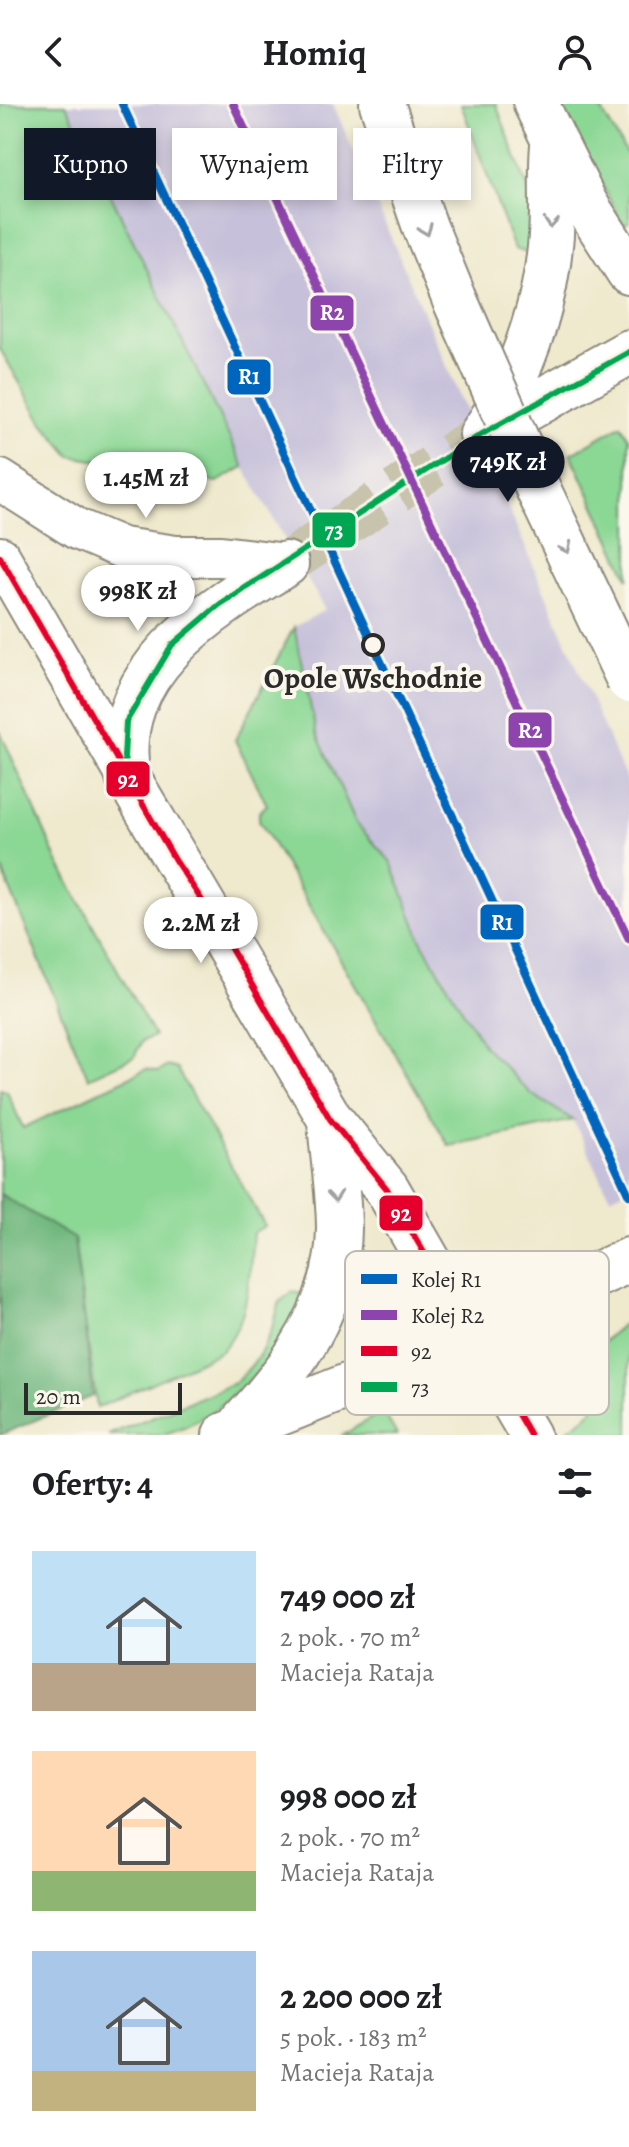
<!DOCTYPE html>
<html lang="pl">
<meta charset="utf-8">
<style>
:root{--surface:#fff;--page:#f2f2f2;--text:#202124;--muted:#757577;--accent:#111827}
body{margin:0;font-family:Alegreya,serif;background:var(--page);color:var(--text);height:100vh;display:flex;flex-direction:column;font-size:30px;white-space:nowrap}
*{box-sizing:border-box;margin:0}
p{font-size:26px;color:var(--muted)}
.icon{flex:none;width:44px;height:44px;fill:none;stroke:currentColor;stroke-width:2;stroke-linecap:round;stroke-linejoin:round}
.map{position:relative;height:1331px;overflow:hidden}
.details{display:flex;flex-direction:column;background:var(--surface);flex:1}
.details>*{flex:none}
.guide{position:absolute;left:24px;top:24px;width:582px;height:72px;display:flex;gap:16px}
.scale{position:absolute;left:24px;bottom:20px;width:158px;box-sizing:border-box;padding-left:8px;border:4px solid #2b2b2b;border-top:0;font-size:22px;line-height:28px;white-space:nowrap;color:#2b2b2b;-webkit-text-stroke:6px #fbf7ec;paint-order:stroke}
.price{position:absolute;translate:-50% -68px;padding:0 18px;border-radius:28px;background:#fff;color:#222;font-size:26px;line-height:52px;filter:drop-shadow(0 2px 4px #0008)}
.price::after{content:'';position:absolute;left:50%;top:48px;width:24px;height:18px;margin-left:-12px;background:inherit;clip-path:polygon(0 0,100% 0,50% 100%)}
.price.on{background:var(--accent);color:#fff}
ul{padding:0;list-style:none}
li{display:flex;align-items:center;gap:24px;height:200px;padding:0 32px}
li span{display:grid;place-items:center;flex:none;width:224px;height:160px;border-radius:0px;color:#555}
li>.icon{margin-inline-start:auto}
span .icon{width:96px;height:96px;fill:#fffc;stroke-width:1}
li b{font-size:34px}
h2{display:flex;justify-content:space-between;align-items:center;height:96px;padding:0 32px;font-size:34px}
.tag{padding:0 28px;border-radius:0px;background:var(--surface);box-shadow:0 4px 12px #0003;font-size:28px;line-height:72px}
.tag.on{background:var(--accent);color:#fff}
header{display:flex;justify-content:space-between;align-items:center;height:104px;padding:0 32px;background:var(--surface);font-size:36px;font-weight:600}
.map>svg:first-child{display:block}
.industrial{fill:#c6c0da}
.green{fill:#8bd794;stroke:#5b8160;stroke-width:2}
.forest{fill:#70b87e;stroke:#4e7254;stroke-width:2}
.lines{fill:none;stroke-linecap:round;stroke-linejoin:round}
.secondary-tunnel{stroke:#c8c3ad;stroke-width:44;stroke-dasharray:44 22;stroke-linecap:butt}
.minor-casing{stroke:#8d8a7c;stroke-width:44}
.secondary-casing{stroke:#8d8a7c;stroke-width:48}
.minor{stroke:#fff;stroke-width:40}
.secondary{stroke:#fff;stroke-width:44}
.secondary-bridge-casing{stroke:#8d8a7c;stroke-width:48;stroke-linecap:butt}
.secondary-bridge{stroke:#fff;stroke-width:44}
.bus-1-casing{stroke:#fbf7ec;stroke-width:12}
.bus-2-casing{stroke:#fbf7ec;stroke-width:12}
.bus-1{stroke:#e4002b;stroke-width:6}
.bus-2{stroke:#00a651;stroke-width:6}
.rail-1-casing{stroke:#fbf7ec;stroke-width:14}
.rail-2-casing{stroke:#fbf7ec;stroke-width:14}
.rail-1{stroke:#0065bd;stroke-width:8}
.rail-2{stroke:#8e44ad;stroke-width:8}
.oneway{stroke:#a0a0a0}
.stop-dot{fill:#fbf7ec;stroke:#2b2b2b;stroke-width:4}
.labels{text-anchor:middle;stroke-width:8;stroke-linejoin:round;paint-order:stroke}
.stop-label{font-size:30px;font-weight:bold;fill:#2b2b2b;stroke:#fbf7ec}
.key{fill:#fbf7ec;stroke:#bdbab2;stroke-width:2}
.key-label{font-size:22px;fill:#2b2b2b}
.line-badge{stroke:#fbf7ec;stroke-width:3}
.badge-label{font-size:22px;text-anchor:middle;font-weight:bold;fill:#fff}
</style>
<header><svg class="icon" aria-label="back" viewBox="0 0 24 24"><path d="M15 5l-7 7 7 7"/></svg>Homiq<svg class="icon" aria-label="person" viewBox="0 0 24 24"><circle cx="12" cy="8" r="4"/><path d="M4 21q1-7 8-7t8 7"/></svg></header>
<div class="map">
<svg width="629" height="1331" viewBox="0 0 629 1331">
<rect width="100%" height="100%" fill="#fbf7ec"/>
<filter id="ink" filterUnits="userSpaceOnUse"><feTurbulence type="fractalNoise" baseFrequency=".0125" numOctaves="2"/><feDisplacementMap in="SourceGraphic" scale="16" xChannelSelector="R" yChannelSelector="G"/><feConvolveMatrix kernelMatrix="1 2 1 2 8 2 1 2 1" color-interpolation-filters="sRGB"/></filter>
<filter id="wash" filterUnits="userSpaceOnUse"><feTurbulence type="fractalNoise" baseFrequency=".006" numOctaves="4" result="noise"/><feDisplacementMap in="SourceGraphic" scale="32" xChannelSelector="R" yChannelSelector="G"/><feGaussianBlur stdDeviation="1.8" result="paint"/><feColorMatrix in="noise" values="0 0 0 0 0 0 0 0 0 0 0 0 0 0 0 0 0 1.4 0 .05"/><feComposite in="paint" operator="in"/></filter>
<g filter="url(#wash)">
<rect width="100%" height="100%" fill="#efe9ce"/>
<path class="industrial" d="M66,0H333L629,682V1084L610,1093L573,1016L530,989L484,942L423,840L391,758L356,719L316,628L294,523L325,506L244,363Z"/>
<path class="green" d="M0,0H66L244,363L217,378L71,352L43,319L0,245Z
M461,0H496L531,92L533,151L514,145Z
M560,0H598L629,54V118L623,121Z
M621,321L629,334V475L571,350Z
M294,523L316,628L356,719L391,758L423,840L484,942L530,989L573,1016L449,1042L259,716V708L267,701L235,636Z
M0,627L58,758L154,932L142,937L134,953L88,974L0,761Z
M167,962L177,965L265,1122L253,1129C249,1169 251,1218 220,1248L97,1304L74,1135L0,1090V985L7,987L23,1024L146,965L158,968Z
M293,1188L308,1191C285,1248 225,1313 164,1330C148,1331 125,1331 108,1331L232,1280C262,1257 271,1232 280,1197Z
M629,1218V1331H563C569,1320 589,1316 594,1301C607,1268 579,1244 629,1218Z
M383,1307L397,1331H343Z"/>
<path class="forest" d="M0,1090L74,1135L93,1292L0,1331Z"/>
</g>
<g filter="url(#ink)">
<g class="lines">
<path class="secondary-tunnel" d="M286,460L482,330"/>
<g class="minor-casing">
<path id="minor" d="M0,376L77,425L122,444L176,452H221L286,460
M0,453L128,674
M470,1229L530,1331"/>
</g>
<g class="secondary-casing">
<path id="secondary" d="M382,0L425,123L454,194
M536,0L586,101L629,168
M482,330C526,267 551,185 552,109C552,86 551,64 553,41
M482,330L629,248
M286,460C208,507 108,568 128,674L330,1015L387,1085L470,1229
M243,1318C293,1264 338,1202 339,1125C339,1088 332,1051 330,1015
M225,1331L380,1269L629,1156"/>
</g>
<use href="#minor" class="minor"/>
<use href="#secondary" class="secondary"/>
<g class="secondary-bridge-casing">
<path id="secondary-bridge" d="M454,194L539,387L629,576"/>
</g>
<use href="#secondary-bridge" class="secondary-bridge"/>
<g class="bus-1-casing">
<path id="bus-1" d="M0,453L175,756L209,807L330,1015L387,1085L530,1331"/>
</g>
<g class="bus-2-casing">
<path id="bus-2" d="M128,674L124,653L126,618L172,541L219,501L482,330L629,248"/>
</g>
<use href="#bus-1" class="bus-1"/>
<use href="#bus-2" class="bus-2"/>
<g class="rail-1-casing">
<path id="rail-1" d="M122,0L629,1091"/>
</g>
<g class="rail-2-casing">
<path id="rail-2" d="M233,0L629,835"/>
</g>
<use href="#rail-1" class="rail-1"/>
<use href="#rail-2" class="rail-2"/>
</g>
<defs><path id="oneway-chevron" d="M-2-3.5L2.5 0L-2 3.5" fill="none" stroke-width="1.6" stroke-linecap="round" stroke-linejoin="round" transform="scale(2)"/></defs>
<g class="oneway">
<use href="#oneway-chevron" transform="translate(551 119) rotate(94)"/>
<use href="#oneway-chevron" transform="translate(426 126) rotate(69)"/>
<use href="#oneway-chevron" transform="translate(566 444) rotate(65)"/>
<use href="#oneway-chevron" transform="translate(335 1092) rotate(84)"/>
</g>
</g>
<circle class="stop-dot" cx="373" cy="541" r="10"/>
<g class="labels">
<g class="stop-label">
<text x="373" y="584">Opole Wschodnie</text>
</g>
</g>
<rect x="345" y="1147" width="264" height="164" rx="12" class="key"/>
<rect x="361" y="1170" width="36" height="10" fill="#0065bd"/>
<rect x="361" y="1206" width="36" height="10" fill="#8e44ad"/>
<rect x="361" y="1242" width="36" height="10" fill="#e4002b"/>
<rect x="361" y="1278" width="36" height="10" fill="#00a651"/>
<g class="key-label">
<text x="411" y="1183">Kolej R1</text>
<text x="411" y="1219">Kolej R2</text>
<text x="411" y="1255">92</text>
<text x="411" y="1291">73</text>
</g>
<g class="line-badge">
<rect x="309" y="190" width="46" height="38" rx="8" fill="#8e44ad"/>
<rect x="226" y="254" width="46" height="38" rx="8" fill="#0065bd"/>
<rect x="311" y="407" width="46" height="38" rx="8" fill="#00a651"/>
<rect x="507" y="607" width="46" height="38" rx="8" fill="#8e44ad"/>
<rect x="105" y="656" width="46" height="38" rx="8" fill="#e4002b"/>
<rect x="479" y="799" width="46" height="38" rx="8" fill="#0065bd"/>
<rect x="378" y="1090" width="46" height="38" rx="8" fill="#e4002b"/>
</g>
<g class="badge-label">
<text x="332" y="216">R2</text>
<text x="249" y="280">R1</text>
<text x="334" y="434">73</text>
<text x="530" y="634">R2</text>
<text x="128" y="683">92</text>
<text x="502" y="826">R1</text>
<text x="401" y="1117">92</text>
</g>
</svg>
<div class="scale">20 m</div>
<b class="price on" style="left:508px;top:400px">749K zł</b>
<b class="price" style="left:146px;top:416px">1.45M zł</b>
<b class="price" style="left:138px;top:529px">998K zł</b>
<b class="price" style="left:201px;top:861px">2.2M zł</b>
<div class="guide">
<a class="tag on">Kupno</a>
<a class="tag">Wynajem</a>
<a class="tag">Filtry</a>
</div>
</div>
<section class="details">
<h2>Oferty: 4<svg class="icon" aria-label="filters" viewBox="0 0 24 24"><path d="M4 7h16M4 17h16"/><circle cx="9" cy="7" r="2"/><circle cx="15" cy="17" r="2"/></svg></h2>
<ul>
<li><span style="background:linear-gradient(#bfe0f5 70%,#b9a48a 0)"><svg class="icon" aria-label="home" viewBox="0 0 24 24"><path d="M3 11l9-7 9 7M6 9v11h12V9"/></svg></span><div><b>749 000 zł</b><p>2 pok. · 70 m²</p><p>Macieja Rataja</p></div></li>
<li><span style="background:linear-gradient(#ffd9b3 75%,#8fb573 0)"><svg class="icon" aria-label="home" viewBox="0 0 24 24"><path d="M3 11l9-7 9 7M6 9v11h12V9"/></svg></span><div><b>998 000 zł</b><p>2 pok. · 70 m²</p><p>Macieja Rataja</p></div></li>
<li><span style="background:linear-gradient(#a9c7e8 75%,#c2b280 0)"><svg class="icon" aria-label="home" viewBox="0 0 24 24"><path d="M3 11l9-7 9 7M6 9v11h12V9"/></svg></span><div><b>2 200 000 zł</b><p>5 pok. · 183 m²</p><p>Macieja Rataja</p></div></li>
</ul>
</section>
